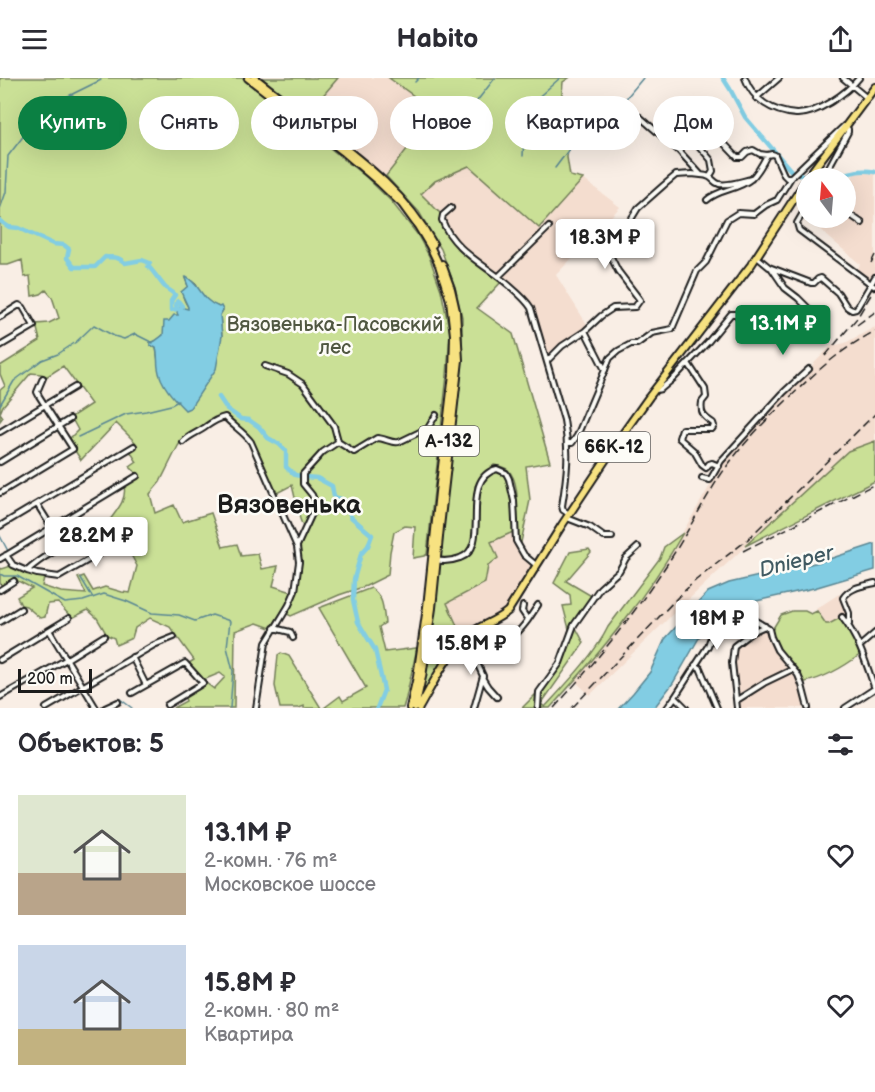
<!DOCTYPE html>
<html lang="ru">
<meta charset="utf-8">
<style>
:root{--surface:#fff;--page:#f2f2f3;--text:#2b2b33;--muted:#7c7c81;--accent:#0b8043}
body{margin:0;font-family:"Balsamiq Sans",sans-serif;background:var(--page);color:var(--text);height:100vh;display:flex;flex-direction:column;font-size:22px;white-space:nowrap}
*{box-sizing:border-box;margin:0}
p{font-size:20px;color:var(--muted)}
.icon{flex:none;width:33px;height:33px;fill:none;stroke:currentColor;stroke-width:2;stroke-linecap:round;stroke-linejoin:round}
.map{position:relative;height:630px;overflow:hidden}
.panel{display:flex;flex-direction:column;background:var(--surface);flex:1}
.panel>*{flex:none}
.top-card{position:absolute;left:18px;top:18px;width:840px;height:54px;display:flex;gap:12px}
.needle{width:39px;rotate:344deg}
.tools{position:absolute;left:796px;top:90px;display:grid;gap:12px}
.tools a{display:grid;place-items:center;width:60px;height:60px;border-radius:50%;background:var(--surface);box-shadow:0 6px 24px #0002;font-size:30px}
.scale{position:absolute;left:18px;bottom:15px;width:74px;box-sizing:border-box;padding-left:6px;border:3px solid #1c1c1c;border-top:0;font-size:16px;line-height:21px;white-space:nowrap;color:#1c1c1c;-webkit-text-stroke:4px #fdfcf7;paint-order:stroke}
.price{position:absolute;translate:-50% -51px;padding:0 14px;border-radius:6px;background:#fff;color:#222;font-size:20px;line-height:39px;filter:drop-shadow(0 2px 3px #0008)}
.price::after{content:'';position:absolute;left:50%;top:36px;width:18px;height:14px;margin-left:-9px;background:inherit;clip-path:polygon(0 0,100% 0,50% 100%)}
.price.on{background:var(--accent);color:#fff}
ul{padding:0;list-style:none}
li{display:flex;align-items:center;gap:18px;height:150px;padding:0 18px}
li span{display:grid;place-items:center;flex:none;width:168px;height:120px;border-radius:0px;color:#555}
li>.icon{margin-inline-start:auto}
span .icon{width:72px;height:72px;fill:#fffc;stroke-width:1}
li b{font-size:26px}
h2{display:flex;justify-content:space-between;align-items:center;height:72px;padding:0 18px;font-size:26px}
.chip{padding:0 21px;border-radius:27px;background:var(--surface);box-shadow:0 6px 24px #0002;font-size:21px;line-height:54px}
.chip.on{background:var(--accent);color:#fff}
header{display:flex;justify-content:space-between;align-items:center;height:78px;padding:0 18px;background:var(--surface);font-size:27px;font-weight:700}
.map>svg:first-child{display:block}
.built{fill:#f4ddcf}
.green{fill:#cae096;stroke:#737e59;stroke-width:1.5;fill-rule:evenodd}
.water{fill:#82cde3;stroke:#598693;stroke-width:1.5}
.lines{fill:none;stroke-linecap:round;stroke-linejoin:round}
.stream{stroke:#598693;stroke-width:1.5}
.river{stroke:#82cde3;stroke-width:4.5}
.minor-casing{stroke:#1c1c1c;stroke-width:8}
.major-casing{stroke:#1c1c1c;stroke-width:10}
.minor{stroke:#fdfcf7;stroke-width:4}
.major{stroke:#f7e281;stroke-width:6}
.rail{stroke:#1c1c1c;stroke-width:1.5;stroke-dasharray:9 4.5;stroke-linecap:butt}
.labels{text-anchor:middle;stroke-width:5;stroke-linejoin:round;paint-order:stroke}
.shield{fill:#fdfcf7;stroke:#605f5e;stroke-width:1.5}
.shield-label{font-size:18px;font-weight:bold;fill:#1c1c1c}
.park-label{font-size:20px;fill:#505741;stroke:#fdfcf7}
.water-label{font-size:21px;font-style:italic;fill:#405a62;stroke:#fdfcf7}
.district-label{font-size:26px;font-weight:bold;fill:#1c1c1c;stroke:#fdfcf7}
</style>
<header><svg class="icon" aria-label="menu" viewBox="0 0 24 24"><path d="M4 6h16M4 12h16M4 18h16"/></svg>Habito<svg class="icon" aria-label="share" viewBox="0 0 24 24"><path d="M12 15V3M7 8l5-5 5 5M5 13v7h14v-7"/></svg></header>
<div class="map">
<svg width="875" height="630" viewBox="0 0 875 630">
<rect width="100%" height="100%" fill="#f9eee5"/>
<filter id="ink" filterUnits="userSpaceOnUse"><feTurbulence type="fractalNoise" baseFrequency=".0167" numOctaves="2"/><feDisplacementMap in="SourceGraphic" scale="12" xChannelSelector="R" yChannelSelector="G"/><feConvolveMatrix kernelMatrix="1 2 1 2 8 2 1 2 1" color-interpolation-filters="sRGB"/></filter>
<g filter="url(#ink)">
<path class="built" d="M338,0H389L436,34L386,98L308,35Z
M468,88L539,150L583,101L620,129L556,197L588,248L549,278L528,221L457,164L445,144L442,137L420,116L435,103Z
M875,92V194L870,204L858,191L860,186L804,138L807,134V140H846V108L855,95Z
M875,249V363L848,373L675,534L590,617L575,603L637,526L660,493L719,392L735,366L831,268L845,265Z
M513,454L514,464L517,470L525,480L534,487L506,533L462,559L447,525L485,505L491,464Z
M839,516L848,536L829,546H826L816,531Z
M762,551L769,553L776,570L784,584L791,588L793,592L739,619L736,606L734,582L737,568L749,557Z
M793,595L799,600L809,630H740L739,623L761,609L778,600Z"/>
<path class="green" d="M0,0H243L366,99L391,123L417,156L429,178L441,212L450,255L447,297L427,476L424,478L413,480L415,449L405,448L394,454L390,474L388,497L366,508L339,517L291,538L285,535L296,515L299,501L300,485L298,470L305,454L300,441L292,407L275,416L247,357L231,343L227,338L214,341L183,360L178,368L160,404L150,416L155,435L174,427L182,444L211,435L223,469L237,466L241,478L258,476L262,491L278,488L273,508L292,514L284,530L271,550L257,545L235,553L234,630H173L186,623L184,618L199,611L206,605L214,611L225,599L220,595L203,602L202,601L189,587V585L194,582L170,549L150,540L135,550L132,560L116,567L114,560L107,557L97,540L88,532L72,540L58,525L48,526L45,539L40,540L26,528L21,527L17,519L32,510L14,501L2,508L0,505V490L2,491L11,488L27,495L44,500L42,508L61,514L86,516L78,500L84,498L93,513L105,509L122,514L130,515L137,488L122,460L115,451L102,449L92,450L89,443H109C117,432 127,422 124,408L139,398L130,389L137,384L130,373L135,364L116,345L81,382L68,362L78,352L71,339L91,326L63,288L46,299L41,296L31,295L3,328L0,335L3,339L0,343V312L5,308L0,296V288L40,263L36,246L49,245L59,240L52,219L46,212L41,216L32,218L30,198L24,199L22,182L8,187H0ZM185,200L196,206L200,215L211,226L219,229H221L223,232L220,237L222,258L160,296L156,270L151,267L150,265C166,261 168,246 179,236C181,234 185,233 188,231V229C183,220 180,216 188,208Z
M260,0H338L308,35Z
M389,0H569L563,4L561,26L571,55L567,79L570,98L583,101L539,150L469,88L435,103L421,116L442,137L439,141L455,166L502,203L477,230L513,256L550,384L526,388L530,422L520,469C513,450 524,407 508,392C505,389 499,388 494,387L485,394L475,408L472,464L468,474L452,480L441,479L447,412L462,290V239L455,209L441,171L419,134L386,98L436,34Z
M875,363V403L745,468L848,373Z
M495,393L501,394C514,410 513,434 513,454L491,464L498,480L488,488L485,505L447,525L462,559L418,630L440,486C449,485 460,485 467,480C489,465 464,407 495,393Z
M683,455C647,519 599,576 550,630H522L536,616L559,583L566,566L569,551L563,528L571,527L570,517L554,505L570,474L589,471L591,474L566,503L595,520L575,548L584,565L541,626L545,629C566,606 595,576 608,549L660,480L664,469Z
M371,510C384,519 383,530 385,545L379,549L385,574L417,570L406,620L403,630H324L340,618L343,623L366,610L319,530Z
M792,533H805L811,536L817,533L826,546H829L840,540L855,563L861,576C845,588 825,600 805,604C794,585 776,575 772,552L781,537Z
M281,575L289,578L321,630H304V628L299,630H280L275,608L278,577Z"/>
<path class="water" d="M186,199C200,205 200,222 219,229L221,228L223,232L220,237L222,258L216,291L190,330L185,332C174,321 160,306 158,290C157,284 158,277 156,270L150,267V265L155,263L163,257L164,243H169L174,237H178L177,234L180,229L188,231V229L181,214L188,208L185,200Z
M875,466V492L814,510L752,524L721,536L707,546L673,605L654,630H619L633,615L650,594L665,561L708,514L729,505L823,483Z"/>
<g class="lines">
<path class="stream" d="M415,4L419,0
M477,23L495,0
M523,78L525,31L560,0
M555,90L582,54L618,30L643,0
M0,131L6,114L8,78L46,29L101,2
M0,327L14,303L42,282L58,276L76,264L94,247L114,258L124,261L135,256L153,265
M78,359L126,336L146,333L171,327L178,323
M0,458L8,473
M0,496L4,498H17L65,525L83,523L104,516L126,523L152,535L179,537L195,543L212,537L230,543L227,569L233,593L230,630
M81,500L93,520
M120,621L132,630"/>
<path class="river" d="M723,0L730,11L745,39L793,95
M797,96L805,98
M830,99C848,97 857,90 875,94
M0,143L9,149L18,150L53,166L64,167L69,171L67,180L74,189H95L105,179C114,180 118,178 125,185L142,182L150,185L148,188C154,194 158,201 164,208C167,212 171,212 175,217L171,223V232L177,231L176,226L178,223L182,228L180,234L181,235
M219,319L227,331L241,341L249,342L259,349L268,360L279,366L286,373V389L295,397L306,399L317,400L332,408L334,419L344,422L351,439L372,457L368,468L361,476L354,501L353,522L358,544L375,572L378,585L384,612L377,630"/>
<g class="minor-casing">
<path id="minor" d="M745,0C753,22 772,34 796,36C816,37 847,15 859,0
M843,0L867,20
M756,20L779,0
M689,29L737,79H742L747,74L753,72L760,76L767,77
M668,30L679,45L711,82L713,93L710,98
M640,39L679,73L701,97C714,98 711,103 719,106C729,108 742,103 751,101
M707,122C719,111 738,112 751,101C758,95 763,85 767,77L772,76L775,77L784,97L787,100L792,98
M807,128L797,145L799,152L871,206L875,199
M451,130L443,137L442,142C453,173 489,189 512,210C519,216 526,222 531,230L564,342C570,373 567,397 562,428L563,432L569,436
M846,134L862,145
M757,179L769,189L811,205H814L818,201L821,200L838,215L847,229L852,232L856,231L858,228L871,206L875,209
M772,191L785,210L798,220L819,241
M499,198L549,149
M0,239L19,227L23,229L34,248L0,268
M585,253L605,292
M547,283L562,268L585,253L601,238L613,230L635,229L640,222L618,193L609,175L614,161L624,153L638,130L664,107L676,97L692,96L701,97
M688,285L705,311L706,319L702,324C700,336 704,339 713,345L714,348L712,351H682L679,360L694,373L702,387L706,390L709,386L712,385L719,388
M265,288L288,296L303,306L334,348L338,363
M656,312L661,311L674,300L708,264L731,236H736L751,254L767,261L775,264L784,263L793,258
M0,354L75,309
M183,364C189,357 197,355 204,350C211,345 216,341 225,339C233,348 244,354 251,364L297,469L299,484L295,513L289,527L266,565L256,630
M568,365H572L577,358L610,280L618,273L631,266H637L652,255L672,251L697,193L706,184L727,142L738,135L754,136L766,127L777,122L792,98L844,48L848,51V54L823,100
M0,384L70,341
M702,400L710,402L721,383L784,314L809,291
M0,415L73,371L39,318L37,314L43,300
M37,426L64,469
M567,440L590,449L604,459H612
M0,448L134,368
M297,468L316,427L312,417L303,406V396L323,374L338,364L354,374L377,360C385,360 392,366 399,364L428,350L436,337
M6,477L13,487L27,493L37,496L59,499L123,462
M0,481L137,398
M436,482C445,484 452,483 460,480C493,469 457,401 497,391L506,395L509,401L514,423L516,463L524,477L536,487
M27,493C45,476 74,463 96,451
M0,512L14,503
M842,539C859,561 866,585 875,611
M528,542L538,527
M0,544L21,531
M849,546V535L843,520C850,509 863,508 875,505
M274,550L290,554L293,560
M49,552L96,630
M459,567L468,571L477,580V585L483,598L474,630
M860,568L875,555
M132,579L146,607
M477,580L487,581C495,564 495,572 508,563C516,557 522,550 528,542L522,533L523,528
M0,582L69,540
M695,587L700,590L717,630
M483,601L488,609L497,619
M132,615L185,585L203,605L167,627
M0,619L67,581L104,558
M675,619L708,568L713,553L723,541L732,536L739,535L746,537L769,551L771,559L777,572L798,597L802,607L808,630
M737,622L764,605L793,591
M46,630L154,567L174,559
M105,630L118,624
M538,630L539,614L560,585L574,547L600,510L619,493L626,480L638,469
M667,630L675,619L686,630
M737,630L732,585L734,568L752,554L765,548
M845,630L874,611"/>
</g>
<g class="major-casing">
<path id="major" d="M248,0L345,75L380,105L402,126L418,148L430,168L439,187L450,222L454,257L453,296L439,414L427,529L417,599L410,630
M255,0C278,18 301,36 324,54C366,86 407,118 433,166
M807,100L875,9
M415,630L422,599L432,530L440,449L459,282L456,233L451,211L442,186
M419,630C430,611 449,573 465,559C478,548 495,544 508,533L562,447L622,357L649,319L751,187L807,101"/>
</g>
<use href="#minor" class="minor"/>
<use href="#major" class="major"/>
<path class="rail" d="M871,185L875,177
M857,247L875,234
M825,278L857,240L875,210
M743,473L875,406
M554,630C592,588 629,543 661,495C683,464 699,430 720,398C739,370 762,346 786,323C816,294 838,273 875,253
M572,630L679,518L696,502L747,462L875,336"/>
</g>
</g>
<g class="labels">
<g class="shield">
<rect x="419" y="348" width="60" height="30" rx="4.5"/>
<rect x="578" y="354" width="72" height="30" rx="4.5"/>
</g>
<g class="shield-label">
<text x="449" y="369">А-132</text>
<text x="614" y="375">66К-12</text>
</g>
<g class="park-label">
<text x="335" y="253">Вязовенька-Пасовский<tspan x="335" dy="23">лес</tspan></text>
</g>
<g class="water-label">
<text transform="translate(796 483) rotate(-14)" y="7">Dnieper</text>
</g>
<g class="district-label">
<text x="289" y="435">Вязовенька</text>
</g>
</g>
</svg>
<div class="tools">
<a><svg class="needle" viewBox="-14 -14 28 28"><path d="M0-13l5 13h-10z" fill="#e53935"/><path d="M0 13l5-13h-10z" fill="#7c7c81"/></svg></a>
</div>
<div class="scale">200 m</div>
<b class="price" style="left:605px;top:192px">18.3M ₽</b>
<b class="price on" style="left:783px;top:278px">13.1M ₽</b>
<b class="price" style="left:96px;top:490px">28.2M ₽</b>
<b class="price" style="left:717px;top:573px">18M ₽</b>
<b class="price" style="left:471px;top:598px">15.8M ₽</b>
<div class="top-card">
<a class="chip on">Купить</a>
<a class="chip">Снять</a>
<a class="chip">Фильтры</a>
<a class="chip">Новое</a>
<a class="chip">Квартира</a>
<a class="chip">Дом</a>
</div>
</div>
<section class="panel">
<h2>Объектов: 5<svg class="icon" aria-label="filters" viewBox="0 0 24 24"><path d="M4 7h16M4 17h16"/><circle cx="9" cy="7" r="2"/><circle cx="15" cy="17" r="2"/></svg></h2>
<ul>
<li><span style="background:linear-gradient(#dfe7d0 65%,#b9a48a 0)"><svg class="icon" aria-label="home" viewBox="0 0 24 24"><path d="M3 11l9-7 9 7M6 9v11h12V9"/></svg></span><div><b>13.1M ₽</b><p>2-комн. · 76 m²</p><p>Московское шоссе</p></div><svg class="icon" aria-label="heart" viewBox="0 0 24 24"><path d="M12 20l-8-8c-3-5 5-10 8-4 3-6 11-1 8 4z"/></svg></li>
<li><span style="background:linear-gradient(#c9d6e8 70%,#c2b280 0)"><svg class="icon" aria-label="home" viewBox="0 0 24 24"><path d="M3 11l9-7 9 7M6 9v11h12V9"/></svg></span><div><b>15.8M ₽</b><p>2-комн. · 80 m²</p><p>Квартира</p></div><svg class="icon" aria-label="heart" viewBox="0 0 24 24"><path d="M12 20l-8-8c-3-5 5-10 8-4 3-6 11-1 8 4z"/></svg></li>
</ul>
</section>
